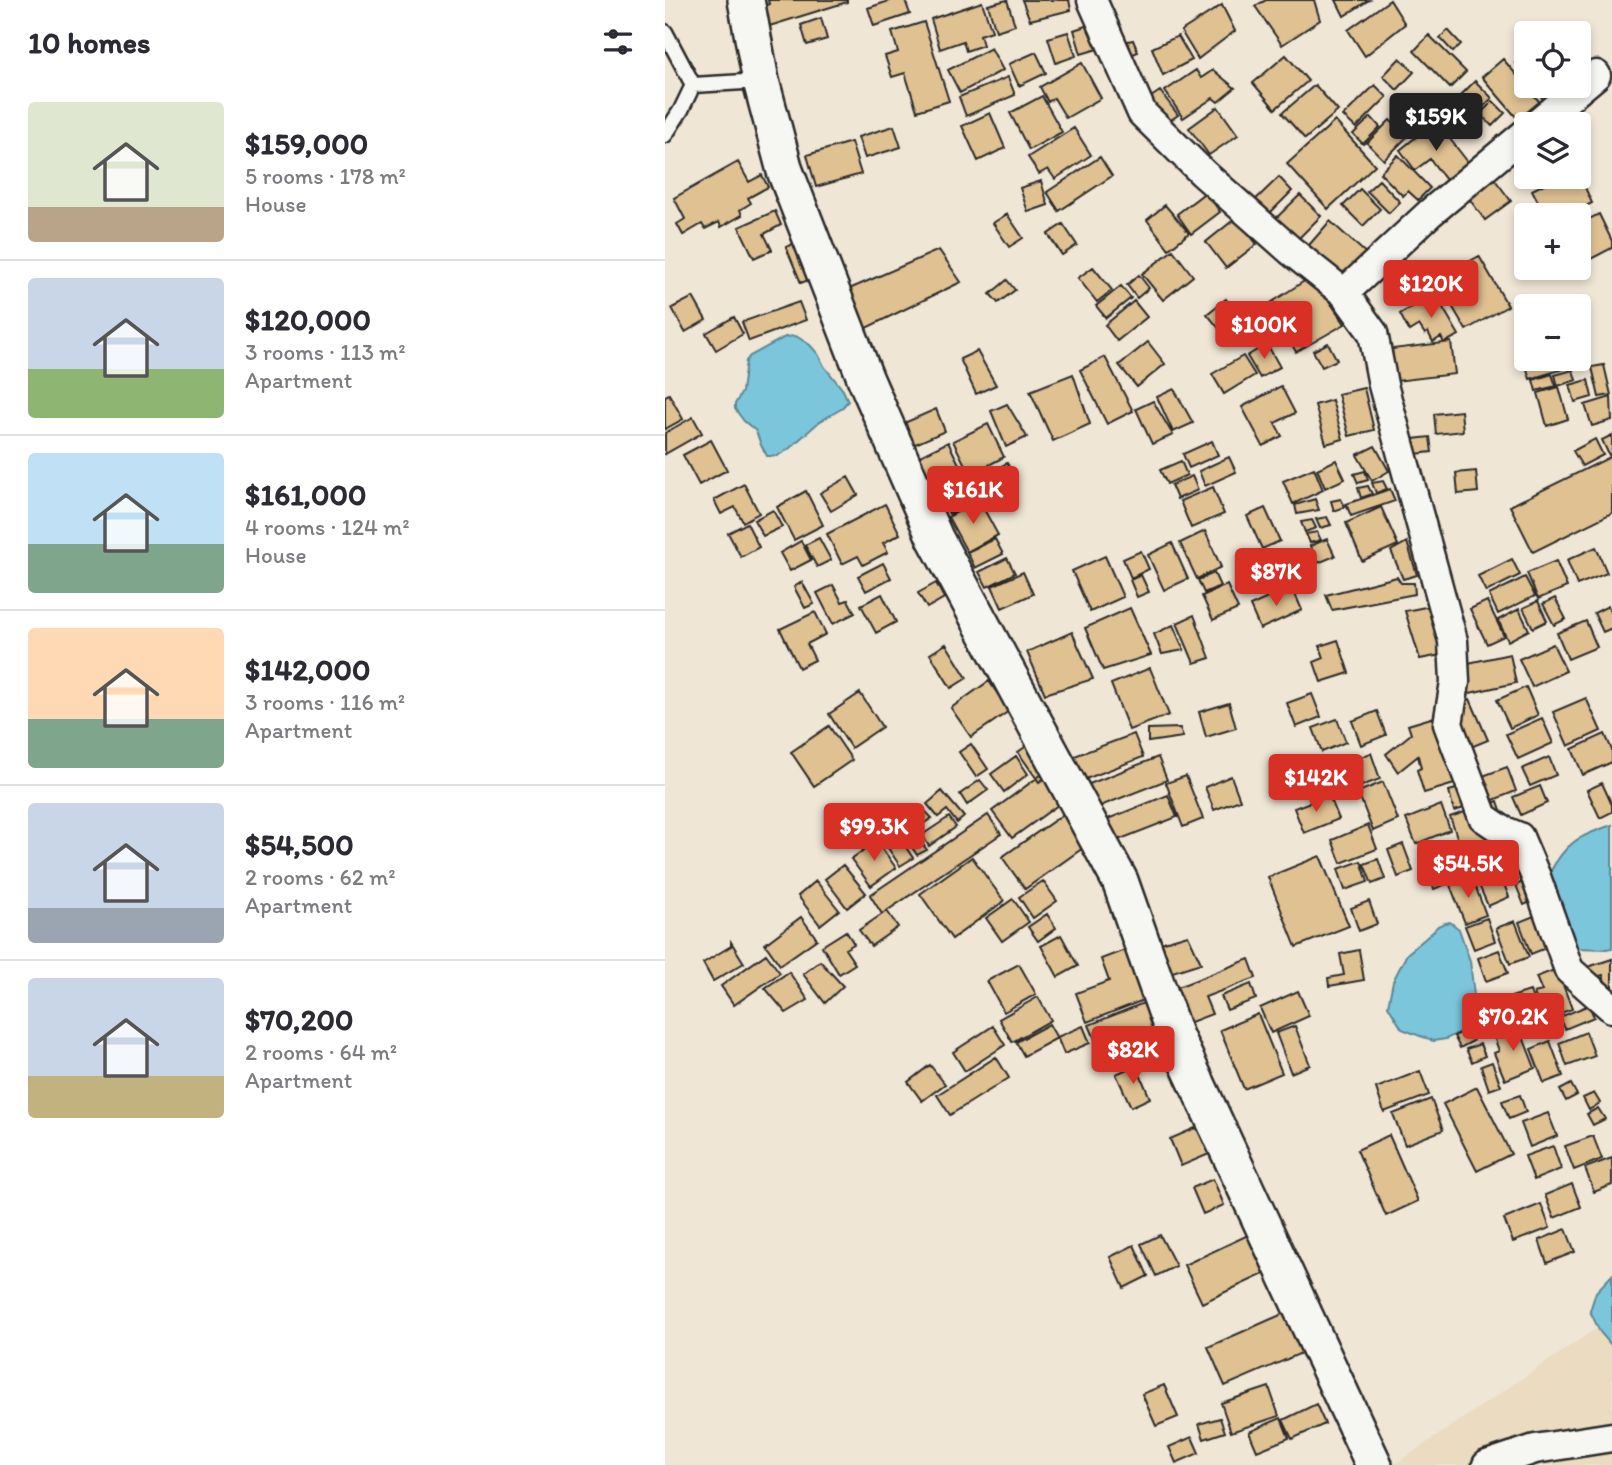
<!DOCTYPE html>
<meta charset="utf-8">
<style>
:root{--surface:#fff;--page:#f2f2f3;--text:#2b2b33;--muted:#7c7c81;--line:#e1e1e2;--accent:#d93025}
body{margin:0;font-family:Itim,sans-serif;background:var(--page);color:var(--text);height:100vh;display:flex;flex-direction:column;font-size:26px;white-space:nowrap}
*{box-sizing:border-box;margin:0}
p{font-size:23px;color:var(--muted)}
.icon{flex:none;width:38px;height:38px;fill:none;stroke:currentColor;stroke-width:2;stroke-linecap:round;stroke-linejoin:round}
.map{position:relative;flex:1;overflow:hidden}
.details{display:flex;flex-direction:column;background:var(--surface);width:665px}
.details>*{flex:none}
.buttons{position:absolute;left:849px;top:21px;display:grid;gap:14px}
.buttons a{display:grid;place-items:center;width:77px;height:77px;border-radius:7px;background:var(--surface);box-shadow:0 4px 10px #0003;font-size:35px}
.price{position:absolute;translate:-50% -60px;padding:0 16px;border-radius:7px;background:var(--accent);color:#fff;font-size:23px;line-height:46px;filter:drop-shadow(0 2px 4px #0008)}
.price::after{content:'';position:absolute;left:50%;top:42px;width:21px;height:16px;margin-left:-10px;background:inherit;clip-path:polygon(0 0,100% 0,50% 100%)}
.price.selected{background:#222;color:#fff}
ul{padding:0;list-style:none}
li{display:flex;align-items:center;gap:21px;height:175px;padding:0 28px}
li+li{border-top:2px solid var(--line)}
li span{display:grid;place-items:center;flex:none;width:196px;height:140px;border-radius:7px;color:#555}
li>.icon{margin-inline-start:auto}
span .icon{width:84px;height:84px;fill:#fffc;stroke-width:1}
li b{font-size:30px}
h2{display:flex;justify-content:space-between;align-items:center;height:84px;padding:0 28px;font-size:30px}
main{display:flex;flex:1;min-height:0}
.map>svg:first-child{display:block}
.built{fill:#eadbc1}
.water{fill:#7cc6dc;stroke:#5c8895;stroke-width:2}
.building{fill:#dfc192;stroke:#2b2b2b;stroke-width:2}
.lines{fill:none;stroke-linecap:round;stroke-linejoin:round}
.service-casing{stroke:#2b2b2b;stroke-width:19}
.minor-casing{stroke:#2b2b2b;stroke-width:33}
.tertiary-casing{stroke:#2b2b2b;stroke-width:40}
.service{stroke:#f6f6f2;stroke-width:14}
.minor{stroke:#f6f6f2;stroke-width:28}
.tertiary{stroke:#f6f6f2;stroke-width:35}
</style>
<main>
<section class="details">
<h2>10 homes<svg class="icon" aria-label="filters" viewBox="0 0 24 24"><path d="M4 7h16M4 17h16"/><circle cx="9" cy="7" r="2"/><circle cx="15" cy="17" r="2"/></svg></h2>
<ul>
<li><span style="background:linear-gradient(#dfe7d0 75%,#b9a48a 0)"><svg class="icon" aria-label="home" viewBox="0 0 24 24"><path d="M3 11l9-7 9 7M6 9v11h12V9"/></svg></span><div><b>$159,000</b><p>5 rooms · 178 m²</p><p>House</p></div></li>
<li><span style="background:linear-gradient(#c9d6e8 65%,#8fb573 0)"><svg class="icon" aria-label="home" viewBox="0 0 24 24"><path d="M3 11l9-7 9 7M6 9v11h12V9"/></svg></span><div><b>$120,000</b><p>3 rooms · 113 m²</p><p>Apartment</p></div></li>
<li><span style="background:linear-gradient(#bfe0f5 65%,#7fa58c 0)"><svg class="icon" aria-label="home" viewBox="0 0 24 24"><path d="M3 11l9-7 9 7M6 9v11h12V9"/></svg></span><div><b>$161,000</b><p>4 rooms · 124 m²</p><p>House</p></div></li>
<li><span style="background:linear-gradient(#ffd9b3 65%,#7fa58c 0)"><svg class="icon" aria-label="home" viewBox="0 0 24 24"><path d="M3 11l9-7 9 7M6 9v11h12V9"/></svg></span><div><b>$142,000</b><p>3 rooms · 116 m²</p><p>Apartment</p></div></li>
<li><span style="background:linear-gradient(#c9d6e8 75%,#9aa5b1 0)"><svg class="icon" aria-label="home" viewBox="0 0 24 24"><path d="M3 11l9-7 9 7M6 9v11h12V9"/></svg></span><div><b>$54,500</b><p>2 rooms · 62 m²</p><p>Apartment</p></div></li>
<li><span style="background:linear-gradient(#c9d6e8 70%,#c2b280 0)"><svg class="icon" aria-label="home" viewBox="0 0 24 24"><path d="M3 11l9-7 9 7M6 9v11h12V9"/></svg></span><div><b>$70,200</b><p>2 rooms · 64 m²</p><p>Apartment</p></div></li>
</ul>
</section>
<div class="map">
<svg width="947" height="1465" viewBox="0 0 947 1465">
<rect width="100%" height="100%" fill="#efe6d5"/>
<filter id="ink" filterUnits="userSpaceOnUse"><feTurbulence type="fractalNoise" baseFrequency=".0143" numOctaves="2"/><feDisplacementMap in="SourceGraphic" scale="14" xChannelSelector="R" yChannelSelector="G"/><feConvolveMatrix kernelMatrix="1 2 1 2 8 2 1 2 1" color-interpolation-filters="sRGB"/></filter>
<g filter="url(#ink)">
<path class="built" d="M947,1318V1465H729Z"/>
<path class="water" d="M131,336L145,345L153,354L159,366L178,390L183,401L176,409L154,422L125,448L112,456H102L96,445L91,431L79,421L70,409V404L77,392L81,361L85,356L120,337Z
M947,825V948L941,949L911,948L884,874C901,842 914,836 947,825Z
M785,922L794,929L805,961L810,1004L807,1021L797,1031L781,1039L768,1041L737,1029L723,1006L728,981L742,954L769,931C771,925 779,923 785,922Z
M947,1275V1346L935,1332L925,1311L931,1292Z"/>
<path class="building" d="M103,0H182V2L98,28L91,8L104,4Z
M227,0H240L245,14L209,26L203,8Z
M342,0L350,25L331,31L323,5Z
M357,0H404L406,10L365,20Z
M601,0H649L655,20L617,45L590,6Z
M671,0H704L679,16Z
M725,0L740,24L700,56L683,30Z
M317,2L327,31L315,35L318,45L301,51L298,41L275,49L266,19Z
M557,5L570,31L533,59L516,31Z
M156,18L162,39L142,45L136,25Z
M259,22L284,101L252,111L240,73L227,77L220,56L233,52L227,32Z
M429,23L436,48L416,54L409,30Z
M783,30L796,44L788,52L775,38Z
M403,32L411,56L391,63L383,38Z
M764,35L801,72L785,88L749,51Z
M513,36L527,60L498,75L487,48Z
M468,40L473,52L456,59L450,44Z
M326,48L338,70L295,93L283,70Z
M371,52L381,73L354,86L344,64Z
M861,54V77L850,63Z
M621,55L643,81L610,109L588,83Z
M735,58L749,72L732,90L718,76Z
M838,59L878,106L857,124L817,77Z
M417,63L436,98L401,118L389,98L383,102L375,87Z
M531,70L536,78L548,70L570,88L553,102L548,98L518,118L500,91Z
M343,77L350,95L301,116L294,97Z
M810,81L827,98L807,118L790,101Z
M650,85L673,111L640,139L617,113Z
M710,85L722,97L691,128L678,116Z
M868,86H904L881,103Z
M495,91L513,115L500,124L483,99Z
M377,96L397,132L364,150L345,113Z
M749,98L763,112L745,130L731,116Z
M828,101L840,113L827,126L815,114Z
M553,107L573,135L544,155L524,128Z
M325,113L340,148L313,161L297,126Z
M706,117L715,127L698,144L688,134Z
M725,120L742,137L719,160L702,143Z
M670,121L710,165L663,209L622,164Z
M771,121L806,166L784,184L765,159L750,170L735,150Z
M229,126L236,147L200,158L193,137Z
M409,128L426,155L390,179L383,169L374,174L363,157Z
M186,142L196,174L151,187L142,155Z
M733,155L765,188L753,200L743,191L738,196L715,173Z
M435,157L447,176L394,211L382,192Z
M73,162L84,182L97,175L103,187L83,198L86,203L75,210L77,215L56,227L54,222L40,229L37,224L18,235L12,224L20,219L9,198Z
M914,174L927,203L903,215H880L867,190L893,177H914Z
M614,177L627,191L599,219L585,205Z
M828,177L846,201L820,220L802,196Z
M714,180L735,202L724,213L702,191Z
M376,181L383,205L363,212L355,188Z
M695,189L715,209L698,226L678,206Z
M541,192L555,212L526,234L512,214Z
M635,195L656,216L627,245L605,224Z
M500,205L524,233L504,249L482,220Z
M110,211L116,225L99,234L107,250L89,258L74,227Z
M342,214L358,238L344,247L328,223Z
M934,214L947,241V248L914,265V224Z
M571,218L592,244L561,268L541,242Z
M665,221L704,256L677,287L638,252Z
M398,224L412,245L397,255L383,234Z
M136,240L151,277L136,283L121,247Z
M274,250L296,282L193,332L175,293Z
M508,250L528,276L498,300L477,274Z
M814,256L843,306L801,330L772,280Z
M428,267L447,290L432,302L413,278Z
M474,275L484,288L472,298L462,285Z
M647,276L680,324L631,352L604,304Z
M342,280L350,290L333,303L325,294Z
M456,286L466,298L441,318L431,306Z
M770,294L794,335L779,343L776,337L768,342L763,332L760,334L754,325L744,331L735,314Z
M28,297L41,320L20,332L7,308Z
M561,299L584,328L565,342L542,314Z
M469,301L482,317L452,341L440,325Z
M134,302L141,320L84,341L77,322Z
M69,317L78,334L51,350L41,333Z
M483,342L500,364L472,387L454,365Z
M786,342L790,374L731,381L727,349Z
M663,343L672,360L657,367L648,351Z
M602,344L615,367L595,378L582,356Z
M861,344V359H910L912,365L865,379L855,346Z
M312,351L331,385L311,394L295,359Z
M578,356L590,375L559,394L547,374Z
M440,357L468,411L442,424L415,370Z
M939,365L946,395L934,397L927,367Z
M908,370L911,380L893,386L890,375Z
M408,374L425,424L388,441L365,391Z
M887,374L891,386L871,391L868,380Z
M923,380L927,397L910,402L905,385Z
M616,386L630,413L610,423L617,436L598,446L577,407Z
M894,387L903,419L882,426L873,393Z
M699,388L709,430L684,436L673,394Z
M509,389L528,423L508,432L492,397Z
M4,394L18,419L0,429V396Z
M946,397L947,420L927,426L920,405Z
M667,400L678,439L661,444L650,405Z
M488,401L508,435L487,444L471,409Z
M342,404L362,437L341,447L326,411Z
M271,409L280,431L246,446L237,424Z
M796,411L798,431L771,434L769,414Z
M28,417L37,433L0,454V433Z
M323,424L339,457L305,475L288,441Z
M947,435V453L944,455L937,440Z
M765,437L767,452L741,455L739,440Z
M930,439L938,455L917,466L908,451Z
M46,440L62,470L34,485L18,455Z
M547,441L553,455L524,468L518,454Z
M283,442L300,476L265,493L249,459Z
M710,446L724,471L707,481L692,455Z
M947,456V513L868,552L845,506Z
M564,457L571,472L540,486L534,471Z
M671,460L680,479L660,488L652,469Z
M516,461L522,475L502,484L495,470Z
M342,463L351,480L317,499L308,481Z
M649,468L658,490L628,504L618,481Z
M700,471L703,480L693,483L689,474Z
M811,471L813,492L793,494L791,473Z
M527,476L533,490L512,499L506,485Z
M183,477L193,495L166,511L155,493Z
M718,481L722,489L711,493L707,483Z
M79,484L94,513L78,522L70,507L56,514L49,500Z
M304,484L312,500L284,514L276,498Z
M703,486L707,494L696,498L693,488Z
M548,487L559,514L526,528L515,501Z
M725,489L730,501L686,516L681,504Z
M141,491L158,525L129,540L112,507Z
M650,499L654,510L632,514L630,505Z
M676,499L680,507L669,511L666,501Z
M314,500L333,535L302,552L283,517Z
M220,504L235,534L218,543L223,552L198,565L193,556L177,564L162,534Z
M716,507L733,545L697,561L681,523Z
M600,508L615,541L597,549L582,516Z
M108,510L117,527L98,536L89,520Z
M662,517L666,525L655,528L651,519Z
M647,520L651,528L640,532L636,522Z
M82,523L94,547L76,557L63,533Z
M540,531L556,567L532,579L515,543Z
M652,532L656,540L645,543L641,534Z
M154,538L166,560L152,567L140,545Z
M330,539L338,554L310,568L302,552Z
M662,539L670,556L653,563L645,546Z
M136,541L146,560L125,571L115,553Z
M742,542L752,575L738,579L726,551Z
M507,543L523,579L499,590L483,555Z
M931,547L942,573L912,585L902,560Z
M476,551L484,569L466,578L458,559Z
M440,556L458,597L425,612L407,571Z
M342,558L350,573L322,587L314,572Z
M847,559L855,575L821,592L813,576Z
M891,561L902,587L873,599L862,573Z
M218,563L226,578L201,591L193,576Z
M358,572L368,594L337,608L327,586Z
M549,573L555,586L539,593L533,580Z
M476,575L484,592L472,597L465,580Z
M732,577L736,583H749L750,594L667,610L661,595Z
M860,577L870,596L833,614L824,595Z
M137,582L149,604L140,608L129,587Z
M271,583L279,598L262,608L253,593Z
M168,585L177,602L183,600L190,613L168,624L152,593Z
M562,585L573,609L548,620L537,596Z
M627,587L637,610L595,629L585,606Z
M217,594L231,622L211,633L196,605Z
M890,598L901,619L889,625L878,604Z
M822,601L839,636L822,644L805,609Z
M873,601L882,621L868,628L858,608Z
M766,606L781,654L755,659L740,611Z
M943,606L947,614V628L938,632L929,613Z
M465,608L486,655L438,670L420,628Z
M854,609L864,630L843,641L833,620Z
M150,612L161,634L142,644L150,660L134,668L115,629Z
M529,615L545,658L529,663L512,623Z
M921,621L932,647L903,659L892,633Z
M508,625L519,650L497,654L489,634Z
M407,632L428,679L380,694L362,652Z
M673,640L684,673L656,682L649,662L659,658L655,646Z
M281,644L302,678L286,688L265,654Z
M888,644L901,671L867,687L854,659Z
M845,654L851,683L800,694L794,665Z
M485,668L504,715L464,730L446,684Z
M324,681L344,711L306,737L286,708Z
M861,687L873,715L845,728L832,700Z
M195,693L217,727L186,748L164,714Z
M647,694L656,717L631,727L622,703Z
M921,698L936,731L903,746L888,712Z
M805,699L823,740L806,747L788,706Z
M564,703L571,728L541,737L534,712Z
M712,711L721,735L696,745L687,721Z
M776,715L796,782L759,793L752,770L756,768L753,756L733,772L721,754L746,734L743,725Z
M877,718L888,743L853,759L841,734Z
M672,719L681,742L657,752L648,728Z
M164,726L187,760L149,786L126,752Z
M515,728L518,737L483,742V729Z
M469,734L478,757L413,782L404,758Z
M940,734L947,750V762L918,775L907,749Z
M373,738L395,767L374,782L353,752Z
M306,744L323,769L311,777L294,752Z
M706,753L715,779L694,787L684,761Z
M351,756L363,774L339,792L326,774Z
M676,756L686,781L651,794L642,770Z
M493,757L502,780L433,807L424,784Z
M884,757L891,775L865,786L857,769Z
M842,767L851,791L816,805L807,780Z
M384,769L404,797L347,838L327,811Z
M521,776L538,819L518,827L501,783Z
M566,776L575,800L549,810L540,787Z
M315,780L323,790L302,805L295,794Z
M718,782L733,820L708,831L693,792Z
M937,783L947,805V812L935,818L922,790Z
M875,786L882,803L856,815L848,797Z
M798,787L803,807L789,811L784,791Z
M277,791L299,817L292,823L282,810L273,817L262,804Z
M503,795L512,817L443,844L435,822Z
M664,795L674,819L639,833L629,808Z
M833,801L845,837L798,854L785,817Z
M776,805L785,830L751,844L741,819Z
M258,809L267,818L247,831L262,850L252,855L233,826Z
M403,811L425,843L360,889L337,857Z
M323,815L336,834L217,914L205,895Z
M284,817L291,827L264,846L257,835Z
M703,825L712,849L676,863L667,840Z
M230,831L248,858L235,866L217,839Z
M850,839L857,858L814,875L807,856Z
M212,841L231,868L206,886L186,859Z
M738,844L748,871L733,877L723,850Z
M778,850L790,881L769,889L757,859Z
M655,856L684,926L631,947L603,877Z
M307,857L339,901L287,939L255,894Z
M713,859L720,879L707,884L699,864Z
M696,861L703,882L680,890L673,869Z
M178,865L201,893L182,908L160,879Z
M835,874L844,897L823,906L813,883Z
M807,877L821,915L800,923L785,885Z
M862,880L870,900L859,905L851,885Z
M151,881L174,910L155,925L133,896Z
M378,881L392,901L368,918L354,897Z
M348,899L364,922L337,941L321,918Z
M704,901L712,924L694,931L686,908Z
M222,911L233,927L206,946L194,930Z
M382,914L391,928L373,941L363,927Z
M869,916L881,948L866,954L854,922Z
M136,917L152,939L115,965L100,944Z
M822,918L830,941L809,949L800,926Z
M850,921L864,957L845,964L831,928Z
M181,931L189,944L180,949L190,964L174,974L157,946Z
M396,935L413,966L393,977L376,946Z
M523,935L536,963L498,975L489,945Z
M66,942L79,963L48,981L38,963L66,946Z
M465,948L484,998L422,1022L411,993L444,981L436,959Z
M694,950L699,980L664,986L663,978L679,975L675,954Z
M834,950L843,973L821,981L813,958Z
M101,954L115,973L69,1005L56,986Z
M584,959L591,978L540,997L547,1014L518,1025L505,990Z
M947,959V997L945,998L938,975L920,980L917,969Z
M155,961L178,986L160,1003L138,974Z
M354,964L371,994L339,1012L322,981Z
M892,969L907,1009L879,1019L869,993L877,991L871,977Z
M124,972L143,1000L121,1013L100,988Z
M586,984L591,999L562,1010L556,996Z
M633,991L644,1016L606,1033L595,1008Z
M865,991L871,1008L845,1016L840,999Z
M373,997L386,1020L347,1042L334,1019Z
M486,1000L499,1033L438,1058L424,1025Z
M835,1001V1013H818L819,1003Z
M924,1005L929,1017L900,1029L895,1017Z
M593,1014L617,1073L579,1089L555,1030Z
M893,1020L896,1029L885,1033L881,1025Z
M384,1024L392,1038L359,1056L351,1042Z
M853,1024L870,1068L840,1080L829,1053L834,1051L828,1034Z
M328,1026L340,1045L300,1071L288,1052Z
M418,1026L425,1043L399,1054L392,1037Z
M630,1026L645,1065L626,1073L611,1033Z
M802,1030L808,1041L795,1048L789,1036Z
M921,1032L930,1056L902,1066L894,1043Z
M885,1041L898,1076L879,1083L866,1049Z
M815,1044L820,1056L807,1062L801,1049Z
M331,1057L344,1078L285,1115L272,1095Z
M827,1062L836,1086L824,1090L816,1066Z
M265,1065L280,1084L257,1101L243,1082Z
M471,1065L485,1098L466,1107L451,1074Z
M755,1071L764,1095L719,1112L711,1088Z
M906,1084L912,1095L901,1101L895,1090Z
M812,1087L846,1154L812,1171L778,1104Z
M929,1093L935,1103L924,1110L918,1098Z
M855,1095L861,1112L844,1119L837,1101Z
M766,1099L778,1130L740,1145L728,1114Z
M933,1108L940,1119L928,1125L922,1114Z
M883,1113L892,1136L865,1147L856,1123Z
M537,1125L549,1152L516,1166L505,1139Z
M724,1135L753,1201L721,1216L692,1150Z
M928,1136L937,1159L909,1170L900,1146Z
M888,1146L896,1169L869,1180L860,1156Z
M947,1158V1185L929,1192L920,1168Z
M548,1179L559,1205L538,1214L527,1188Z
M907,1184L916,1207L889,1218L880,1195Z
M876,1204L885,1228L848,1242L839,1219Z
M901,1229L910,1252L882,1263L874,1240Z
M495,1235L511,1266L491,1276L476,1244Z
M583,1235L601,1273L537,1303L519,1265Z
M469,1245L483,1276L459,1288L445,1257Z
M638,1305L655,1345L560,1386L543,1347Z
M499,1385L513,1417L491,1426L477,1394Z
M604,1387L614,1416L566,1432L556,1403Z
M651,1404L660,1424L627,1439L618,1420Z
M555,1418L560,1432L539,1439L534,1424Z
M616,1418L624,1438L592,1451L584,1432Z
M527,1437L534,1453L511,1463L504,1447Z"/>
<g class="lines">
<g class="service-casing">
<path id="service" d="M0,32L28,85L16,110L0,135
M28,85L96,81"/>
</g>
<g class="minor-casing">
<path id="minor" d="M427,0L477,113L538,173L625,250L679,293L708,333L718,385L788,641L790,682L783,724L818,817L837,830L854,837L871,877L904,970L947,1008
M872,124L931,75
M679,293L765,213L861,133
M822,1465L870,1449L947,1437"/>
</g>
<g class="tertiary-casing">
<path id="tertiary" d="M81,0L96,81L120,171L201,380L270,538L455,881L509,1034L709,1465"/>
</g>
<use href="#service" class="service"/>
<use href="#minor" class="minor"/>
<use href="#tertiary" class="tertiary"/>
</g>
</g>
</svg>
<div class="buttons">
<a><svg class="icon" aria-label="locate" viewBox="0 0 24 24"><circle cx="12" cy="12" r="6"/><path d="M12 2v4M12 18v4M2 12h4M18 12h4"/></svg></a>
<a><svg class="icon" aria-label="layers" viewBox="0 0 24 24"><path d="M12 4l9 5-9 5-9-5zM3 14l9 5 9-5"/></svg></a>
<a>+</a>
<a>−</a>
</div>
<b class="price selected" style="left:771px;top:153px">$159K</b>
<b class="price" style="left:766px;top:320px">$120K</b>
<b class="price" style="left:599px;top:361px">$100K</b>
<b class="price" style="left:308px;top:526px">$161K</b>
<b class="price" style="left:611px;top:608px">$87K</b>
<b class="price" style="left:651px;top:814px">$142K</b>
<b class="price" style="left:209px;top:863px">$99.3K</b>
<b class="price" style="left:803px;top:900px">$54.5K</b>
<b class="price" style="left:848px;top:1053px">$70.2K</b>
<b class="price" style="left:468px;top:1086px">$82K</b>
</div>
</main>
